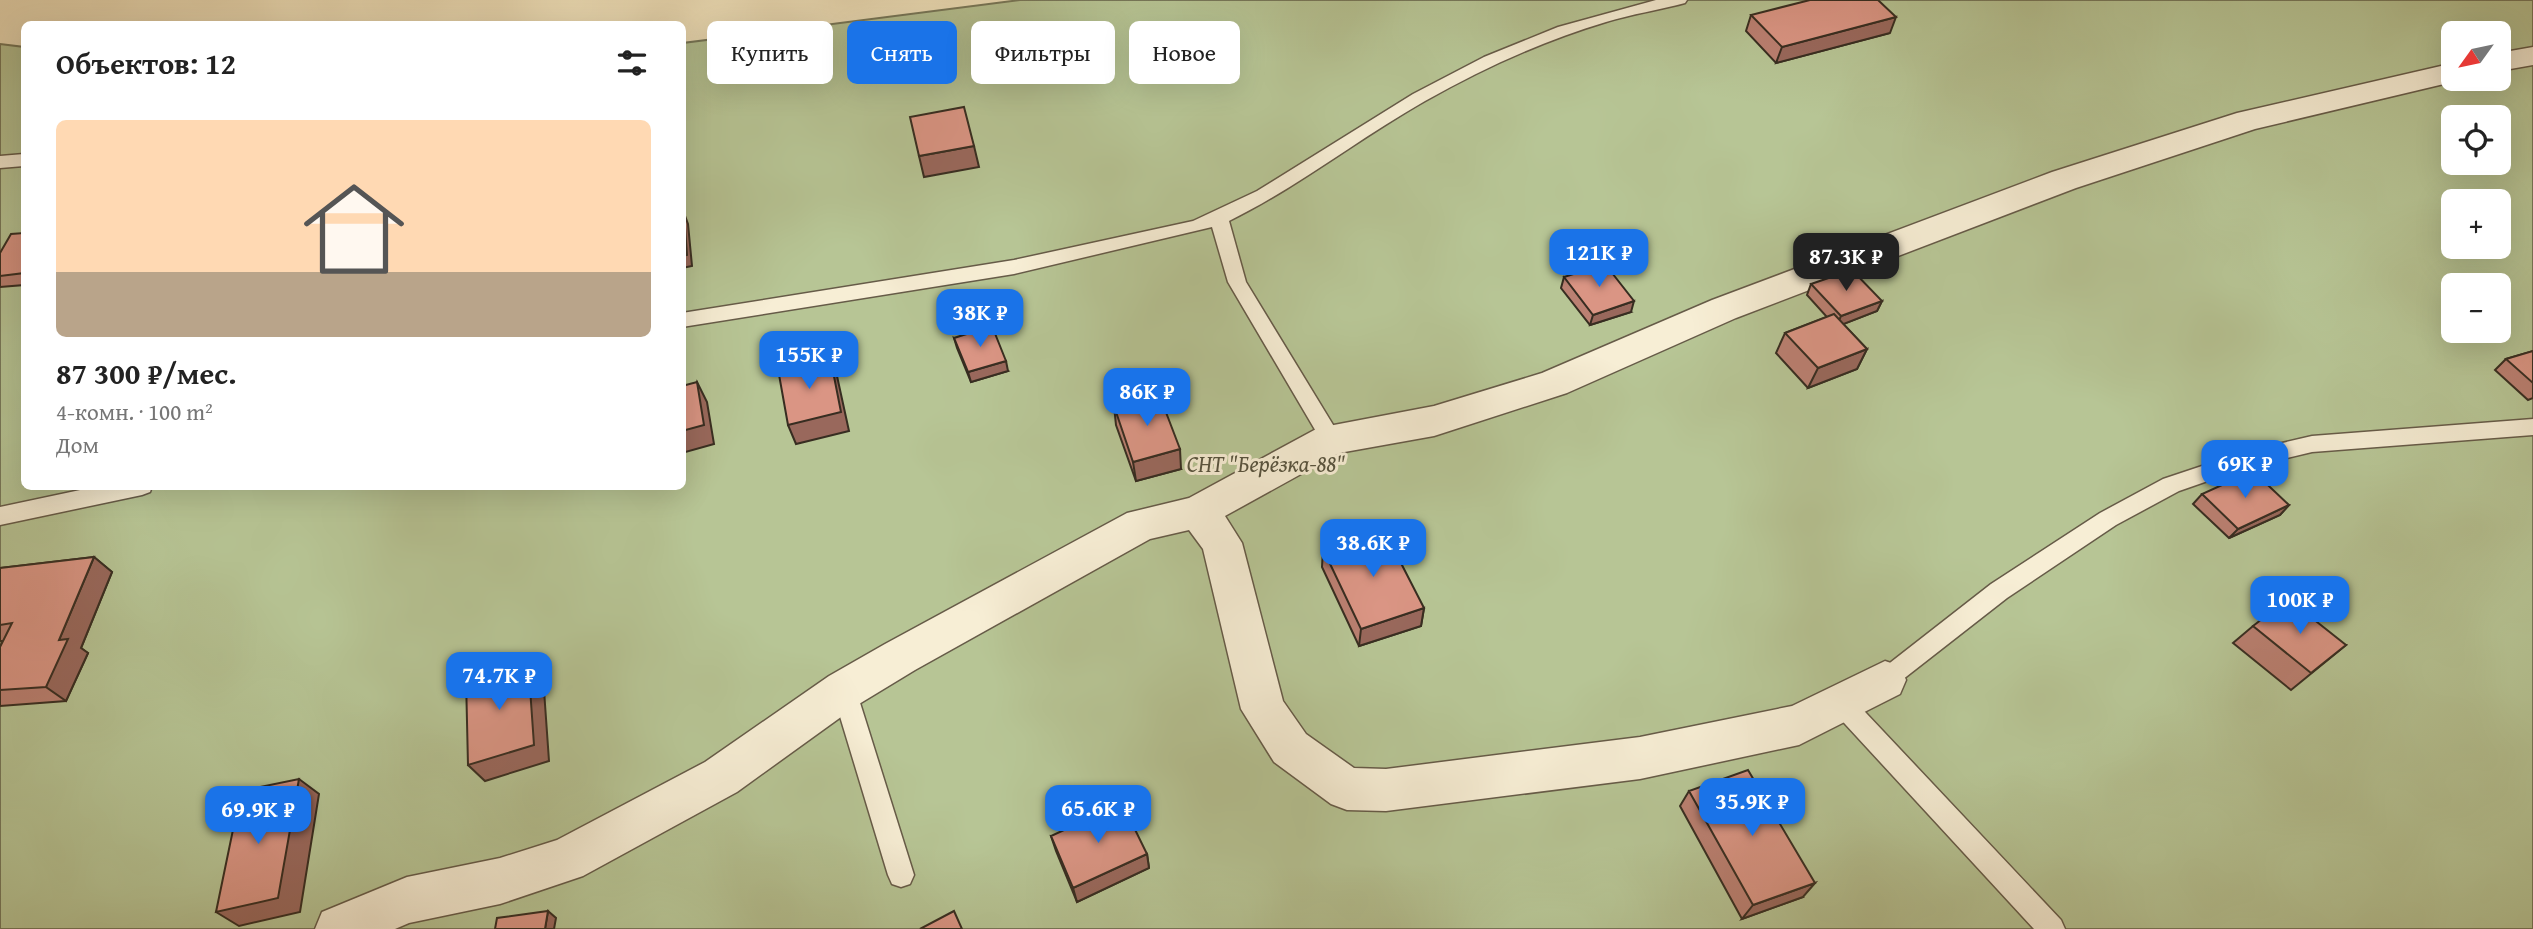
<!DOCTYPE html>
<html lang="ru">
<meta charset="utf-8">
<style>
:root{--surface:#fff;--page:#f6f6f6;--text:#222;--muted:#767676;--accent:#1a73e8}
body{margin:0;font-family:"Gentium Book Plus",serif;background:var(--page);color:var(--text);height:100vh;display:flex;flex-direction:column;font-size:26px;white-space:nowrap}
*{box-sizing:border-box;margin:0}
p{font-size:23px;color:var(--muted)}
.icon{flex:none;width:38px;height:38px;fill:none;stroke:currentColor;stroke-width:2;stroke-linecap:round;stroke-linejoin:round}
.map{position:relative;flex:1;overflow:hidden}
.sheet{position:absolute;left:21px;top:21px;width:665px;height:469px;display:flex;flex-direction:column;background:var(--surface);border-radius:10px;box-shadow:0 7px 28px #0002}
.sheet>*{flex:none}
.top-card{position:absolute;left:707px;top:21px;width:665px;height:63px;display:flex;gap:14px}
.needle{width:46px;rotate:237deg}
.fabs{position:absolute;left:2441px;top:21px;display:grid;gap:14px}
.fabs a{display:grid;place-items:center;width:70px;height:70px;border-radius:10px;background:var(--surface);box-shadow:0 7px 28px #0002;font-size:35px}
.price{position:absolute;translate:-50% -60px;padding:0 16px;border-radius:14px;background:var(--accent);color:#fff;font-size:23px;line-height:46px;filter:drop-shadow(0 2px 4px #0008)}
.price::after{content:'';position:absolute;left:50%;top:42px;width:21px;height:16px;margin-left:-10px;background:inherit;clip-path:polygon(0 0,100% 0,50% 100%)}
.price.active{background:#222;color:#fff}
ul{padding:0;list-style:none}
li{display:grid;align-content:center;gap:14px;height:371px;padding:0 35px}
li span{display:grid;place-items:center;height:217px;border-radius:10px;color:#555}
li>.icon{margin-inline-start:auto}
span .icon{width:126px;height:126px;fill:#fffc;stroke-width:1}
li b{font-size:30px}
h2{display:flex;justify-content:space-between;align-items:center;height:84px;padding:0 35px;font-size:30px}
.tag{padding:0 24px;border-radius:10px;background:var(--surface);box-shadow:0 7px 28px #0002;font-size:24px;line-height:63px}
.tag.active{background:var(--accent);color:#fff}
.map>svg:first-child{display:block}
.green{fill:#b7c595;stroke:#77795b;stroke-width:2;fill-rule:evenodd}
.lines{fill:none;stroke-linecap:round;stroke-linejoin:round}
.service-casing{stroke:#665b48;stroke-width:3}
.minor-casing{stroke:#665b48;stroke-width:3}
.service{fill:#f7eed5;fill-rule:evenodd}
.minor{fill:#f7eed5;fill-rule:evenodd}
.wall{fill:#bb8072;stroke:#372d21;stroke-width:2}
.shaded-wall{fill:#99685c;stroke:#372d21;stroke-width:2}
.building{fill:#da9584;stroke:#372d21;stroke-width:2}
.labels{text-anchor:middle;stroke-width:6;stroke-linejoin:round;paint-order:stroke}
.park-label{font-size:23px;font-style:italic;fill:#57533e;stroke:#f7eed5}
</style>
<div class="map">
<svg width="2533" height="929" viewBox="0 0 2533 929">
<rect width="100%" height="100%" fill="#f2e5bf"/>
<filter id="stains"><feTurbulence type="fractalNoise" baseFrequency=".00286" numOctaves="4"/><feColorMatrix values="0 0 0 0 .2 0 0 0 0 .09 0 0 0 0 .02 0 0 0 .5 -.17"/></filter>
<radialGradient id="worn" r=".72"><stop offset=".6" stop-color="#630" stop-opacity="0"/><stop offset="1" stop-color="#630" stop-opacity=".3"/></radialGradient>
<path class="green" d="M1020,0H2533V929H0V44L24,47V486H682L683,43ZM2454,33H2499V79H2454ZM2454,117H2499V163H2454ZM2454,201H2499V247H2454ZM2454,285H2499V331H2454Z"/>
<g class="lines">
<g class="service-casing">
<path id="service" d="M1656,0H1687L1685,3C1659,10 1632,14 1606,22C1543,41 1483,68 1425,101C1358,139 1298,187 1229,221L1246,282L1338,433L1341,439L1338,445L1331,447L1324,445L1228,282L1212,227L1014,274L682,327V313L1014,260L1193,221L1257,191L1413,94L1484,57L1558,27Z
M24,154V166L0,168V156Z
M2533,419V435L2312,452L2245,468L2179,491L2116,525L2007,598L1893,687L1885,690L1877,687L1873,680L1877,673L1991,584L2100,513L2163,479L2244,452L2312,436Z
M99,486H152L150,492L142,495L0,525V507Z
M844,679L852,683L856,690L914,875L910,884L901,887L892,884L888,875L832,690L836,683Z
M1842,693L1850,696L2061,920L2065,929H2034L1834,712L1830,704L1834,696Z"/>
</g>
<g class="minor-casing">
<path id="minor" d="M2533,47V65L2499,71V53Z
M2454,63V79H2465L2255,129L2076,188L1736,318L1567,393L1434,436L1339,453L1225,516L1242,543L1283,701L1306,734L1354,768L1386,769L1640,737L1792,706L1885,661L1900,666L1906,680L1900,694L1799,745L1640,779L1386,811L1347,810L1331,804L1274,762L1241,709L1203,549L1189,530L1150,539L915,670L859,704L737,792L583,876L500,904L409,923L395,929H315L322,912L407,877L500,858L557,840L705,762L829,676L885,644L1127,513L1189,498L1318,428L1434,406L1542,373L1712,300L2052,172L2237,113Z"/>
</g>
<use href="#service" class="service"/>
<use href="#minor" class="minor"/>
</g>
<path class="wall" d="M1751,15L1890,33L1776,63L1746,31Z
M24,233V285L0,287V253Z
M1564,277L1631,312L1590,325L1561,288Z
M1811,284L1882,301L1877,311L1843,324L1867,349L1857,369L1808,388L1776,353L1785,333L1827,317L1807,295Z
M954,338L1008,371L971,382L957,348Z
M2533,351V398L2528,400L2495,370L2506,359Z
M1114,406L1181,469L1136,481L1116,425Z
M2202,494L2289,505L2280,515L2229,538L2193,504Z
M1323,549L1424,608L1421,626L1359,646L1322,567Z
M94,557L112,572L81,648L88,653L66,701L0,706V647L3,641H0V568Z
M2253,626L2346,645L2291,690L2233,643Z
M1689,791L1803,897L1742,919L1680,806Z
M1051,836L1147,854L1149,868L1077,902L1056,851Z"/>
<path class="shaded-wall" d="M1896,17L1890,33L1776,63L1782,47Z
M974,146L979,167L924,177L919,156Z
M684,213L688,224L692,266L682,268Z
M1634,301L1631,312L1590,325L1593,315Z
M1882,301L1877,311L1836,327L1841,316Z
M1867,349L1857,369L1808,388L1818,368Z
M830,356L837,376L849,431L796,444L788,425Z
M1006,361L1008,371L971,382L968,372Z
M697,382L707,402L714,444L682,453V431Z
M1180,449L1181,469L1136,481L1133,462Z
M2289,505L2280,515L2229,538L2238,529Z
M94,557L112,572L81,648L88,653L66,701L46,687L59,640Z
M1424,608L1421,626L1359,646L1361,629Z
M528,659L543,676L549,761L485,781L468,765Z
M299,779L319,794L300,912L239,926L216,912Z
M1147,854L1149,868L1077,902L1073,888Z
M1815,883L1803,897L1742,919L1753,905Z
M548,911L556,918L554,929H545Z"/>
<path class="building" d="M1810,0H1878L1896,17L1782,47L1751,15Z
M964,107L974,146L919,156L910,117Z
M682,213H684L687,255L682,256Z
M24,233V273L0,276V253L11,234Z
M1605,264L1634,301L1593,315L1564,277Z
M1852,270L1882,301L1841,316L1811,284Z
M1834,314L1867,349L1818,368L1785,333Z
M992,326L1006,361L968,372L954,338Z
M2533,351V383L2506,359Z
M830,356L841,412L788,425L778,369Z
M697,382L704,425L682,431V386Z
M1159,394L1180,449L1133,462L1114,406Z
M2253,471L2289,505L2238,529L2202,494Z
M1384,530L1424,608L1361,629L1323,549Z
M94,557L59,640L68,639L46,687L0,690V647L12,623L0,625V568Z
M2288,599L2346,645L2311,673L2253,626Z
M528,659L534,745L468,765L466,678Z
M1748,770L1815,883L1753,905L1689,791Z
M299,779L278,898L216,912L241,791Z
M1122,803L1147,854L1073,888L1051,836Z
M548,911L545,929H495L497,918Z
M954,911L962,929H920Z"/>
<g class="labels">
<g class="park-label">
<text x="1266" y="472">СНТ "Берёзка-88"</text>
</g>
</g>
<rect width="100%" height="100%" filter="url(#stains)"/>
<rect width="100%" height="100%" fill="url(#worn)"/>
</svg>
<div class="fabs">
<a><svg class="needle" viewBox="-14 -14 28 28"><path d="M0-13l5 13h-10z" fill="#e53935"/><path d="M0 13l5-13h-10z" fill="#767676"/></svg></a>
<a><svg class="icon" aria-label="locate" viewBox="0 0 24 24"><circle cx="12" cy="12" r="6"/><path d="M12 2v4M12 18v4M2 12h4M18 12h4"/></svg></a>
<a>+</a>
<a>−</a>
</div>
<b class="price" style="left:1599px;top:289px">121K ₽</b>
<b class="price active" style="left:1846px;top:293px">87.3K ₽</b>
<b class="price" style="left:980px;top:349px">38K ₽</b>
<b class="price" style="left:809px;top:391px">155K ₽</b>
<b class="price" style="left:1147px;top:428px">86K ₽</b>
<b class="price" style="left:2245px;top:500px">69K ₽</b>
<b class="price" style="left:1373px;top:579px">38.6K ₽</b>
<b class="price" style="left:2300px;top:636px">100K ₽</b>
<b class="price" style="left:499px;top:712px">74.7K ₽</b>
<b class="price" style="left:1752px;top:838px">35.9K ₽</b>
<b class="price" style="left:1098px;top:845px">65.6K ₽</b>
<b class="price" style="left:258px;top:846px">69.9K ₽</b>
<div class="top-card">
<a class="tag">Купить</a>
<a class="tag active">Снять</a>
<a class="tag">Фильтры</a>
<a class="tag">Новое</a>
</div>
<section class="sheet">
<h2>Объектов: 12<svg class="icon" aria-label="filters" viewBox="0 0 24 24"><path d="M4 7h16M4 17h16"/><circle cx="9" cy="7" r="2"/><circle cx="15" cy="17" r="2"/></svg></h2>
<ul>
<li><span style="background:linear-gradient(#ffd9b3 70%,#b9a48a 0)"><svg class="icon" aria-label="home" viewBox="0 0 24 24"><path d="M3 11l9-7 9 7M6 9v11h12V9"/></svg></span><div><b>87 300 ₽/мес.</b><p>4-комн. · 100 m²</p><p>Дом</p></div></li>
</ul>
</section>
</div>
